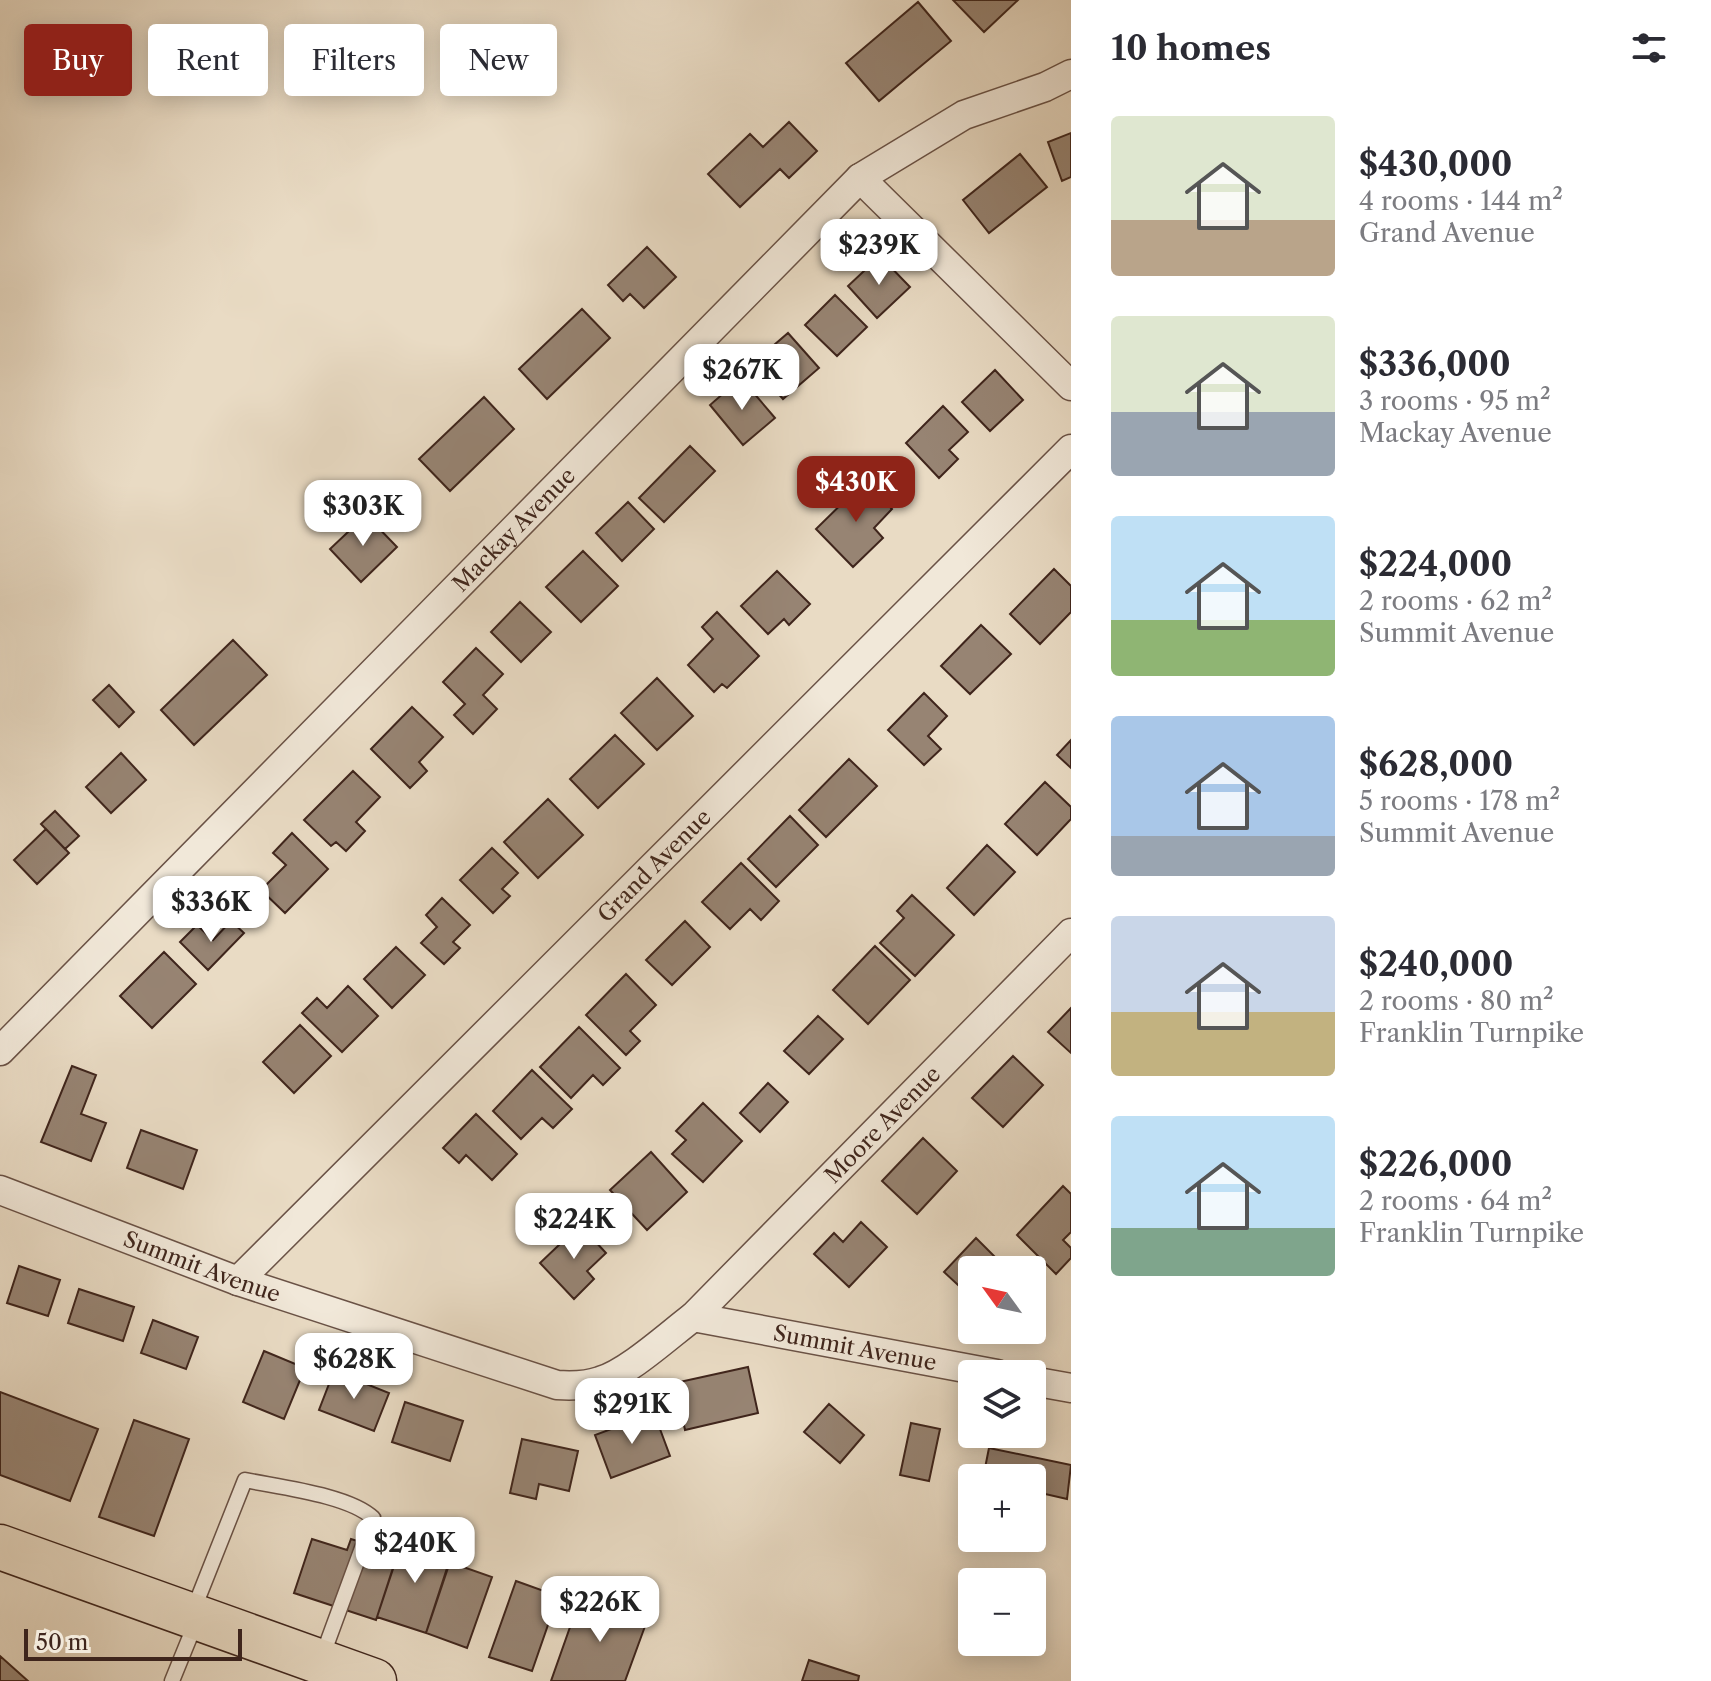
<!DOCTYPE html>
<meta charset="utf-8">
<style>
:root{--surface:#fff;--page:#f7f7f7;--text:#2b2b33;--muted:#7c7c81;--accent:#8f2418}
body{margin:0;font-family:"Libre Caslon Text",serif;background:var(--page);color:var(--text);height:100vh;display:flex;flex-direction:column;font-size:30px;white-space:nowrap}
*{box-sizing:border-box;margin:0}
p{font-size:26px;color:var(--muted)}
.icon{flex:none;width:44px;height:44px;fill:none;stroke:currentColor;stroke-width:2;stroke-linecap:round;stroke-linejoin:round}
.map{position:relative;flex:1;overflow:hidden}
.panel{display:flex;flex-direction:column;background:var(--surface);width:640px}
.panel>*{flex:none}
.banner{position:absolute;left:24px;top:24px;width:760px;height:72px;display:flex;gap:16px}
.needle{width:52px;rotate:303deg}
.fabs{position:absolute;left:958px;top:1256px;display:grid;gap:16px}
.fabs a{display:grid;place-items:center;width:88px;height:88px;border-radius:8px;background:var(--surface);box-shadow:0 4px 20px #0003;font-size:40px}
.scale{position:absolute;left:24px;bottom:20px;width:218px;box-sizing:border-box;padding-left:8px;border:4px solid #3f251c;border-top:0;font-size:22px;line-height:28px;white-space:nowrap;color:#3f251c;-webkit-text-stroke:6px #f1e8d9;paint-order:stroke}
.price{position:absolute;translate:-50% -68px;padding:0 18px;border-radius:16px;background:#fff;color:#222;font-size:26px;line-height:52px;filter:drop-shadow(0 2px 4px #0008)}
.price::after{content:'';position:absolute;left:50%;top:48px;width:24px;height:18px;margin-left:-12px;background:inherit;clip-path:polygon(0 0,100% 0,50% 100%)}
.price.active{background:var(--accent);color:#fff}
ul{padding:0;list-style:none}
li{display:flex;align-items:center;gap:24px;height:200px;padding:0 40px}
li span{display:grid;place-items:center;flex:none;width:224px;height:160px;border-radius:8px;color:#555}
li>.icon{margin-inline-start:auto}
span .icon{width:96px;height:96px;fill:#fffc;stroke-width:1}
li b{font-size:34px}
h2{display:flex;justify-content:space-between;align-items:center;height:96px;padding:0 40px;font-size:34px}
.chip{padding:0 28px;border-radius:8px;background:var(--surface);box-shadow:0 4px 20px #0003;font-size:28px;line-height:72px}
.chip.active{background:var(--accent);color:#fff}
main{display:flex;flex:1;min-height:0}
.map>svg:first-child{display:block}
.building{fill:#978473;stroke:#3f251c;stroke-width:2}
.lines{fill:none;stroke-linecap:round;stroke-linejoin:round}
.lane-casing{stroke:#6a5246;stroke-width:17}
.street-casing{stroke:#6a5246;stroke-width:31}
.primary-casing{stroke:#3f251c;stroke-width:47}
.lane{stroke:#f1e8d9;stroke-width:14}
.street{stroke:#f1e8d9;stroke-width:28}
.primary{stroke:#e9dbc4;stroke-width:44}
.labels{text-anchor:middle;stroke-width:6;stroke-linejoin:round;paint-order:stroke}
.street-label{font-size:22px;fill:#3f251c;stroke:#f1e8d9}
</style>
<main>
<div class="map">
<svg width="1071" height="1681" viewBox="0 0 1071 1681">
<rect width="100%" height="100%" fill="#e9dbc4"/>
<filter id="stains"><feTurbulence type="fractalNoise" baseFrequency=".0025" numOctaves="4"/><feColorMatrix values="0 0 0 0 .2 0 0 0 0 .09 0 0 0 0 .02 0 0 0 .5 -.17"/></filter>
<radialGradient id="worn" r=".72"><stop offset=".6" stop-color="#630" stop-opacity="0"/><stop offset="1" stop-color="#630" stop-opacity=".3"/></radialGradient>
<path class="building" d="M953,0H1018L984,32Z
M918,2L951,41L879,101L846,63Z
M789,122L817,151L789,178L780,169L740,207L708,174L750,134L763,147Z
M1071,133V177L1062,181L1048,142Z
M1020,154L1047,187L989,233L963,200Z
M647,247L676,277L644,308L630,294L623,301L608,285Z
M880,256L910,287L877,318L848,286Z
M835,295L867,327L837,356L805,325Z
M582,309L610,338L547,399L519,369Z
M788,333L819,368L783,399L752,364Z
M995,370L1023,400L990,431L962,402Z
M741,378L775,418L743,445L710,405Z
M484,397L514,429L450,491L419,459Z
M943,406L968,432L949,450L958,459L939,478L906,443Z
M690,446L715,471L664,522L639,498Z
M865,481L892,509L874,528L883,538L853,567L816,529Z
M379,484L401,507L382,525L360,502Z
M628,502L654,529L622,561L596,533Z
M366,515L397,547L361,582L330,549Z
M583,551L618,586L581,622L546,587Z
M1054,569L1071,586V612L1040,644L1010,614Z
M777,571L810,604L789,625L784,619L768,634L741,606Z
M520,602L551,632L521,662L491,632Z
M717,612L759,656L727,688L722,684L714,692L688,665L713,639L702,627Z
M981,625L1011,654L970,694L941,666Z
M233,640L267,675L194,745L161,710Z
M476,648L503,674L483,695L497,709L473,734L454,715L465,704L443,682Z
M657,678L693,716L657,750L621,713Z
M109,685L134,712L119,727L93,700Z
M924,693L947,716L928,736L941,749L924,765L888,730Z
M412,707L443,737L419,762L427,771L410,788L371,749Z
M615,735L644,764L598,808L570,779Z
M1071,740V768L1057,755Z
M121,753L146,780L111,813L86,787Z
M849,759L877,786L826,837L799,810Z
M353,771L380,797L356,822L365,831L346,851L336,842L331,846L304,820Z
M1045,782L1071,807V819L1037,855L1005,824Z
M548,799L583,835L538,878L504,842Z
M55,811L79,836L65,849L41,824Z
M790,816L818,845L776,887L748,859Z
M46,829L69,853L37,884L14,860Z
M292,833L328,869L285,913L261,890L286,865L273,853Z
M987,845L1015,872L974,915L947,888Z
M492,848L518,873L502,889L510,896L493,913L460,880Z
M741,863L779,901L761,920L750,909L730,929L702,902Z
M912,895L954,935L915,976L880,943L904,918L897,911Z
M442,898L470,925L453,942L460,948L444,964L421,943L437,927L426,915Z
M231,921L244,933L208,970L180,942L197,925L213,940Z
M685,921L710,947L672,985L646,960Z
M875,946L910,980L868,1024L833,990Z
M396,947L425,975L392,1008L364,979Z
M164,952L196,984L152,1028L120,996Z
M626,974L656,1005L630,1031L640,1041L626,1055L586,1015Z
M348,986L378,1016L342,1052L302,1013L317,998L327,1008Z
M1071,1008V1053L1048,1032Z
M818,1016L843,1039L809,1074L784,1051Z
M300,1025L331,1056L294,1093L263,1062Z
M579,1027L620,1068L603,1085L593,1075L571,1098L540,1067Z
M1013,1056L1043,1085L1003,1127L972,1098Z
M72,1066L96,1075L81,1114L106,1123L91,1161L41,1142Z
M532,1070L572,1109L553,1128L542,1118L521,1139L493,1111Z
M768,1083L788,1102L760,1132L740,1113Z
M703,1103L742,1141L703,1182L672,1154L686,1140L676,1131Z
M476,1114L517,1154L492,1180L466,1155L459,1163L443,1148Z
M141,1130L197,1150L183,1189L127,1168Z
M923,1138L957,1171L917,1214L882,1181Z
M651,1152L687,1192L647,1230L610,1190Z
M1063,1186L1071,1194V1232L1063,1240L1071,1248V1258L1056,1274L1017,1235Z
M861,1222L887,1247L849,1287L814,1254L834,1233L843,1242Z
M580,1225L606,1253L587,1271L594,1279L574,1299L540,1263Z
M976,1238L1003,1265L998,1270H972V1298L944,1272Z
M19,1266L60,1280L48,1316L7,1303Z
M79,1289L134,1307L123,1341L68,1323Z
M153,1320L198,1337L186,1369L141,1353Z
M264,1351L305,1368L284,1419L243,1402Z
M748,1367L758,1413L685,1430L675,1383Z
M334,1371L389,1393L374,1431L319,1410Z
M0,1392L98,1429L70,1501L0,1475Z
M405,1402L463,1421L450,1461L392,1442Z
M829,1404L864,1435L840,1463L804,1432Z
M654,1413L670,1456L611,1478L595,1435Z
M134,1420L189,1439L154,1536L99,1517Z
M911,1423L940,1429L929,1481L900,1475Z
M522,1439L578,1451L569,1491L539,1484L536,1499L510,1493Z
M989,1448L1071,1465L1067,1499L1032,1491V1478H983Z
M403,1537L453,1553L426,1633L377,1617Z
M312,1539L347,1550L351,1539L398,1554L376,1620L294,1593Z
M449,1562L492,1577L467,1648L426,1633Z
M516,1581L558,1596L532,1671L489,1657Z
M581,1596L648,1618L625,1681H551Z
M0,1656L28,1681H0Z
M809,1660L859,1676L858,1681H802Z"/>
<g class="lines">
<g class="lane-casing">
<path id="lane" d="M193,1611L245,1480C278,1487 349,1495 373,1518L322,1657
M172,1681L196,1622"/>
</g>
<g class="street-casing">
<g id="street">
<path d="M860,178L1071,386"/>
<path id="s1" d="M0,1051L860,178L964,115L1045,87L1071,74"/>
<path id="s2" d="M0,1190L238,1281L557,1385C572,1386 586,1386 600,1381C628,1373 669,1335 693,1317L997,1374"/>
<path id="s3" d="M238,1281L1071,449"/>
<path id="s4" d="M693,1317L1071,933"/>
<path d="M1032,1381L1071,1388"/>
</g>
</g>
<g class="primary-casing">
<path id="primary" d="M0,1547L374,1681"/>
</g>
<use href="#lane" class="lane"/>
<use href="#street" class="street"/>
<use href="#primary" class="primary"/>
</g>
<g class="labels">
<g class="street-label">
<text dy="8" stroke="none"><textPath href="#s1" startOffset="732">Mackay Avenue</textPath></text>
<text dy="8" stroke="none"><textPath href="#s3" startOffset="588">Grand Avenue</textPath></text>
<text dy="8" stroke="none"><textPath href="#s4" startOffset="270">Moore Avenue</textPath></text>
<text dy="8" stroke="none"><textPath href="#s2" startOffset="216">Summit Avenue</textPath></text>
<text dy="8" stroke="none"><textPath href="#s2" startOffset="912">Summit Avenue</textPath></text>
</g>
</g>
<rect width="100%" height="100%" filter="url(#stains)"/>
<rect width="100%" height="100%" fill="url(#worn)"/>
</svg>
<div class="fabs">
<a><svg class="needle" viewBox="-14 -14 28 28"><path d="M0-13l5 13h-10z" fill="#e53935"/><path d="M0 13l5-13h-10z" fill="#7c7c81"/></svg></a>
<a><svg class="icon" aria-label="layers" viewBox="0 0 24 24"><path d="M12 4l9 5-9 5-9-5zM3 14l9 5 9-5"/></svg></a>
<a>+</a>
<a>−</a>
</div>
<div class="scale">50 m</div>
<b class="price" style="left:879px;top:287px">$239K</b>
<b class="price" style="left:742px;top:412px">$267K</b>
<b class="price active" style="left:856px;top:524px">$430K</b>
<b class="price" style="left:363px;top:548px">$303K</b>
<b class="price" style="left:211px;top:944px">$336K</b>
<b class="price" style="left:574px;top:1261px">$224K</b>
<b class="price" style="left:354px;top:1401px">$628K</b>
<b class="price" style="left:632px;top:1446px">$291K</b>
<b class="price" style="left:415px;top:1585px">$240K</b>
<b class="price" style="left:600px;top:1644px">$226K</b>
<div class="banner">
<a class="chip active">Buy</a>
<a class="chip">Rent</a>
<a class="chip">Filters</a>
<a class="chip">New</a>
</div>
</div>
<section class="panel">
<h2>10 homes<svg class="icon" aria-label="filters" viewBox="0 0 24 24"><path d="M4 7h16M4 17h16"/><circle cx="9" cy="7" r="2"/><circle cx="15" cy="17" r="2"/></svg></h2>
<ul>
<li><span style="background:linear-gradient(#dfe7d0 65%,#b9a48a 0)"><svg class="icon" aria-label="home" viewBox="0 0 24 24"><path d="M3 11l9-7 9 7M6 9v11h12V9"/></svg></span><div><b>$430,000</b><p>4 rooms · 144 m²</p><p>Grand Avenue</p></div></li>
<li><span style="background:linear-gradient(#dfe7d0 60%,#9aa5b1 0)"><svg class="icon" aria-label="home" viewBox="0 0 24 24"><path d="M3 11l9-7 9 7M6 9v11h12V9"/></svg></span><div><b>$336,000</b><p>3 rooms · 95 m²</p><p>Mackay Avenue</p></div></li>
<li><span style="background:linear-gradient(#bfe0f5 65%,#8fb573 0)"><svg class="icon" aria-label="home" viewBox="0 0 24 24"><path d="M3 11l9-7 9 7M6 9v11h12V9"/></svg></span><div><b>$224,000</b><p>2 rooms · 62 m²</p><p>Summit Avenue</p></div></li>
<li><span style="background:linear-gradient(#a9c7e8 75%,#9aa5b1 0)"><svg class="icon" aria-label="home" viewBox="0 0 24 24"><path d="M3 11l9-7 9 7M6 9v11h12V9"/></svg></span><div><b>$628,000</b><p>5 rooms · 178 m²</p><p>Summit Avenue</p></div></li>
<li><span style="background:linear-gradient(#c9d6e8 60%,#c2b280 0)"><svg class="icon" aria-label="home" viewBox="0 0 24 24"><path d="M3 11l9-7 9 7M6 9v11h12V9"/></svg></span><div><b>$240,000</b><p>2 rooms · 80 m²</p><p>Franklin Turnpike</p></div></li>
<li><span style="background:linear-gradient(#bfe0f5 70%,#7fa58c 0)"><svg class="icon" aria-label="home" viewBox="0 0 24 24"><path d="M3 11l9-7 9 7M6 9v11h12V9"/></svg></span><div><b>$226,000</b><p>2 rooms · 64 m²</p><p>Franklin Turnpike</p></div></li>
</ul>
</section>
</main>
